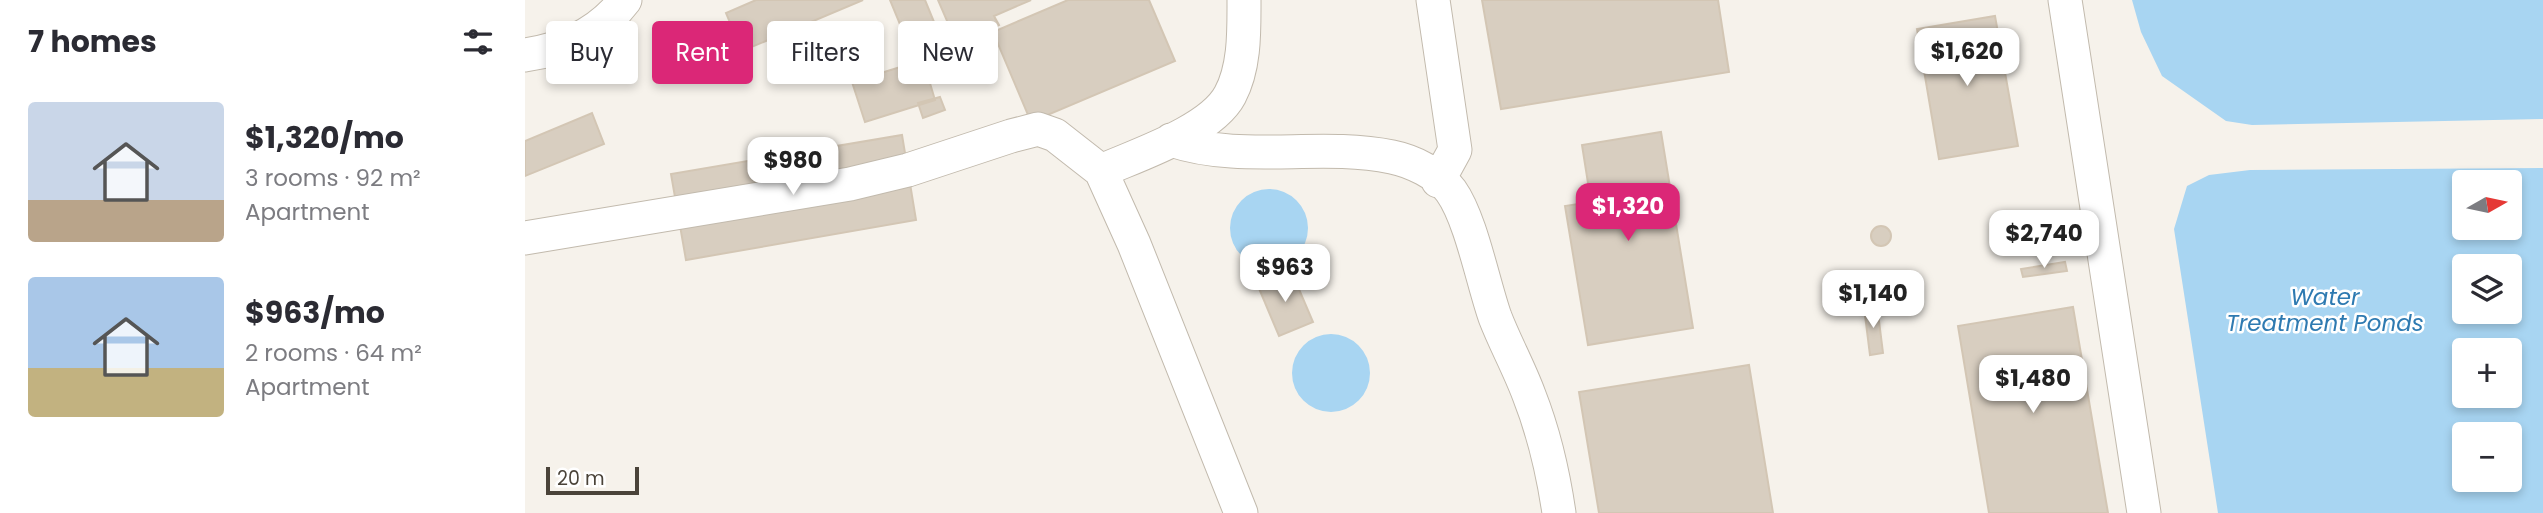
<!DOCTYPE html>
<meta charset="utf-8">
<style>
:root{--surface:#fff;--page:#f2f2f3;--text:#2b2b33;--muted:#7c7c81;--accent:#db2777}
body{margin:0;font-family:Poppins,sans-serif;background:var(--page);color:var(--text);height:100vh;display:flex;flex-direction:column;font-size:26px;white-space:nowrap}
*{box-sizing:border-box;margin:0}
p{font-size:23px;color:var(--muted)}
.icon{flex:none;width:38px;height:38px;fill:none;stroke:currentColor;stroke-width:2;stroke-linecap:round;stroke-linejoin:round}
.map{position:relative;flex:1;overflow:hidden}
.details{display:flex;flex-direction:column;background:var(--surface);width:525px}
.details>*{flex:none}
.top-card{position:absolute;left:21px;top:21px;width:665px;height:63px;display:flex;gap:14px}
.needle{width:46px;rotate:81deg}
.controls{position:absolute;left:1927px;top:170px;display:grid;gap:14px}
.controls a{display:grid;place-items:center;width:70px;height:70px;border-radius:7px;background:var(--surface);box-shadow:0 4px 10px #0003;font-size:35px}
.scale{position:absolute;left:21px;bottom:18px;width:93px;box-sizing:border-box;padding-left:7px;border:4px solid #4a4339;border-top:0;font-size:19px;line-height:24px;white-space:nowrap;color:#4a4339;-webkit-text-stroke:5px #fff;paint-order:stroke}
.price{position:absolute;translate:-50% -60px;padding:0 16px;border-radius:14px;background:#fff;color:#222;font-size:23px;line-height:46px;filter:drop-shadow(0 2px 4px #0008)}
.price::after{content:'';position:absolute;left:50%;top:42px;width:21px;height:16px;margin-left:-10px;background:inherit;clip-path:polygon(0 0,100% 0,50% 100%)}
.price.active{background:var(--accent);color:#fff}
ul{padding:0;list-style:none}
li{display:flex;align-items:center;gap:21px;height:175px;padding:0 28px}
li span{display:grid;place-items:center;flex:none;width:196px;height:140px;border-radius:7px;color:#555}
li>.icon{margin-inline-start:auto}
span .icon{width:84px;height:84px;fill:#fffc;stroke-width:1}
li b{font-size:30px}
h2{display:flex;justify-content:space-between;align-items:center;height:84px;padding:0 28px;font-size:30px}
.pill{padding:0 24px;border-radius:7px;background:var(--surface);box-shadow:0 4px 10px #0003;font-size:24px;line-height:63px}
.pill.active{background:var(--accent);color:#fff}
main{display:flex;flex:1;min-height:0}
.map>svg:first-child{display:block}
.water{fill:#a8d5f2;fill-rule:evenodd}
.building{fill:#d8cec0;stroke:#d3c6b4;stroke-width:2}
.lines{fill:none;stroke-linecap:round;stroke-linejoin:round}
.minor-casing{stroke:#c2baad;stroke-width:35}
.minor{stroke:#fff;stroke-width:33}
.labels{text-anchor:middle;stroke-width:5;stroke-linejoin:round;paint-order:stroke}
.water-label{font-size:23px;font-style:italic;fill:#2e7ab1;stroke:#fff}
</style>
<main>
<section class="details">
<h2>7 homes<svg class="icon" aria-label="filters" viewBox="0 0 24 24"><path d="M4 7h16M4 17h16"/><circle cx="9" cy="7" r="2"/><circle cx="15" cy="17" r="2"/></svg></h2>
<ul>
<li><span style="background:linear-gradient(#c9d6e8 70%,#b9a48a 0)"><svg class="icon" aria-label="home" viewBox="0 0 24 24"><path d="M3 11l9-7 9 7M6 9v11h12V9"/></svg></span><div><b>$1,320/mo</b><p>3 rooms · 92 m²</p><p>Apartment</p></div></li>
<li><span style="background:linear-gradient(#a9c7e8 65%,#c2b280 0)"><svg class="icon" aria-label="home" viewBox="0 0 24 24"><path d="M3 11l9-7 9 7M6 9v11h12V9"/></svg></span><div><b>$963/mo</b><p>2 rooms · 64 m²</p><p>Apartment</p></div></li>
</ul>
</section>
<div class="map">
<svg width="2018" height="513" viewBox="0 0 2018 513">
<rect width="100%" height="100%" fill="#f6f2eb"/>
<path class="water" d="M1607,0H2018V119L1727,125L1701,121L1637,76L1616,32Z
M2018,168V513H1693L1649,229L1662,186L1684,175L1725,170ZM1984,182V228H1939V182ZM1984,266V312H1939V266ZM1939,350H1984V396H1939ZM1939,434H1984V480H1939Z
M705 228a39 39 0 1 1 78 0a39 39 0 1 1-78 0Z
M767 373a39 39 0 1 1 78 0a39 39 0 1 1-78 0Z"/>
<path class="building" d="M231,0H338L217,51L201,13Z
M365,0H400L416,39L386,51Z
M413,0H506L469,16L474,25L432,44Z
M543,0H624L650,61L506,122L468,32Z
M957,0H1193L1204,72L976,109Z
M1470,16L1493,146L1414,159L1392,29Z
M398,60L410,100L340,122L327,82Z
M415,97L420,110L398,118L393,103Z
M67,113L79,144L0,176V141Z
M1136,132L1168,328L1063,345L1040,206L1066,202L1057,145Z
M377,135L391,220L161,260L146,174Z
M1346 236a10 10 0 1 1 20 0a10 10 0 1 1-20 0Z
M1540,262L1542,271L1498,277L1496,269Z
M767,273L788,322L754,336L733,286Z
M1352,305L1358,353L1345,355L1339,307Z
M1548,307L1583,513H1464L1433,326Z
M1224,365L1248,513H1074L1054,392Z"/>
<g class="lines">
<g class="minor-casing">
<path id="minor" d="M908,0L930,150L913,181
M1540,0L1619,513
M0,55C40,49 76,32 100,0
M646,140C718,164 794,142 867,157C887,161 914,174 926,191C946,219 958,283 970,317C980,343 994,368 1004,395C1019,433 1028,472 1034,513
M576,171C612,155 686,131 705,95C720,67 719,31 719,0
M0,238L325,184L383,170L486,136L513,129L530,135L576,171L609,244L716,513"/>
</g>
<use href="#minor" class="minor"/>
</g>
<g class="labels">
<g class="water-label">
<text x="1800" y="305">Water<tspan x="1800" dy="26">Treatment Ponds</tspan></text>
</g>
</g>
</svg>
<div class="controls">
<a><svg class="needle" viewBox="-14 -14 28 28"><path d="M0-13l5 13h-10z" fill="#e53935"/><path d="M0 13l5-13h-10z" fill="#7c7c81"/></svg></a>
<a><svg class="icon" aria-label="layers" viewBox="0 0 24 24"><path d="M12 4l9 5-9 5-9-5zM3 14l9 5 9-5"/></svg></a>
<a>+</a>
<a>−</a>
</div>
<div class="scale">20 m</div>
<b class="price" style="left:1442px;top:88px">$1,620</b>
<b class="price" style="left:268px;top:197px">$980</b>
<b class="price active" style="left:1103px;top:243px">$1,320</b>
<b class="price" style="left:1519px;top:270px">$2,740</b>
<b class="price" style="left:760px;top:304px">$963</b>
<b class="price" style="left:1348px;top:330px">$1,140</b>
<b class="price" style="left:1508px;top:415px">$1,480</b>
<div class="top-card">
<a class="pill">Buy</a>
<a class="pill active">Rent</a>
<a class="pill">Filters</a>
<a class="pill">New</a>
</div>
</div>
</main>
